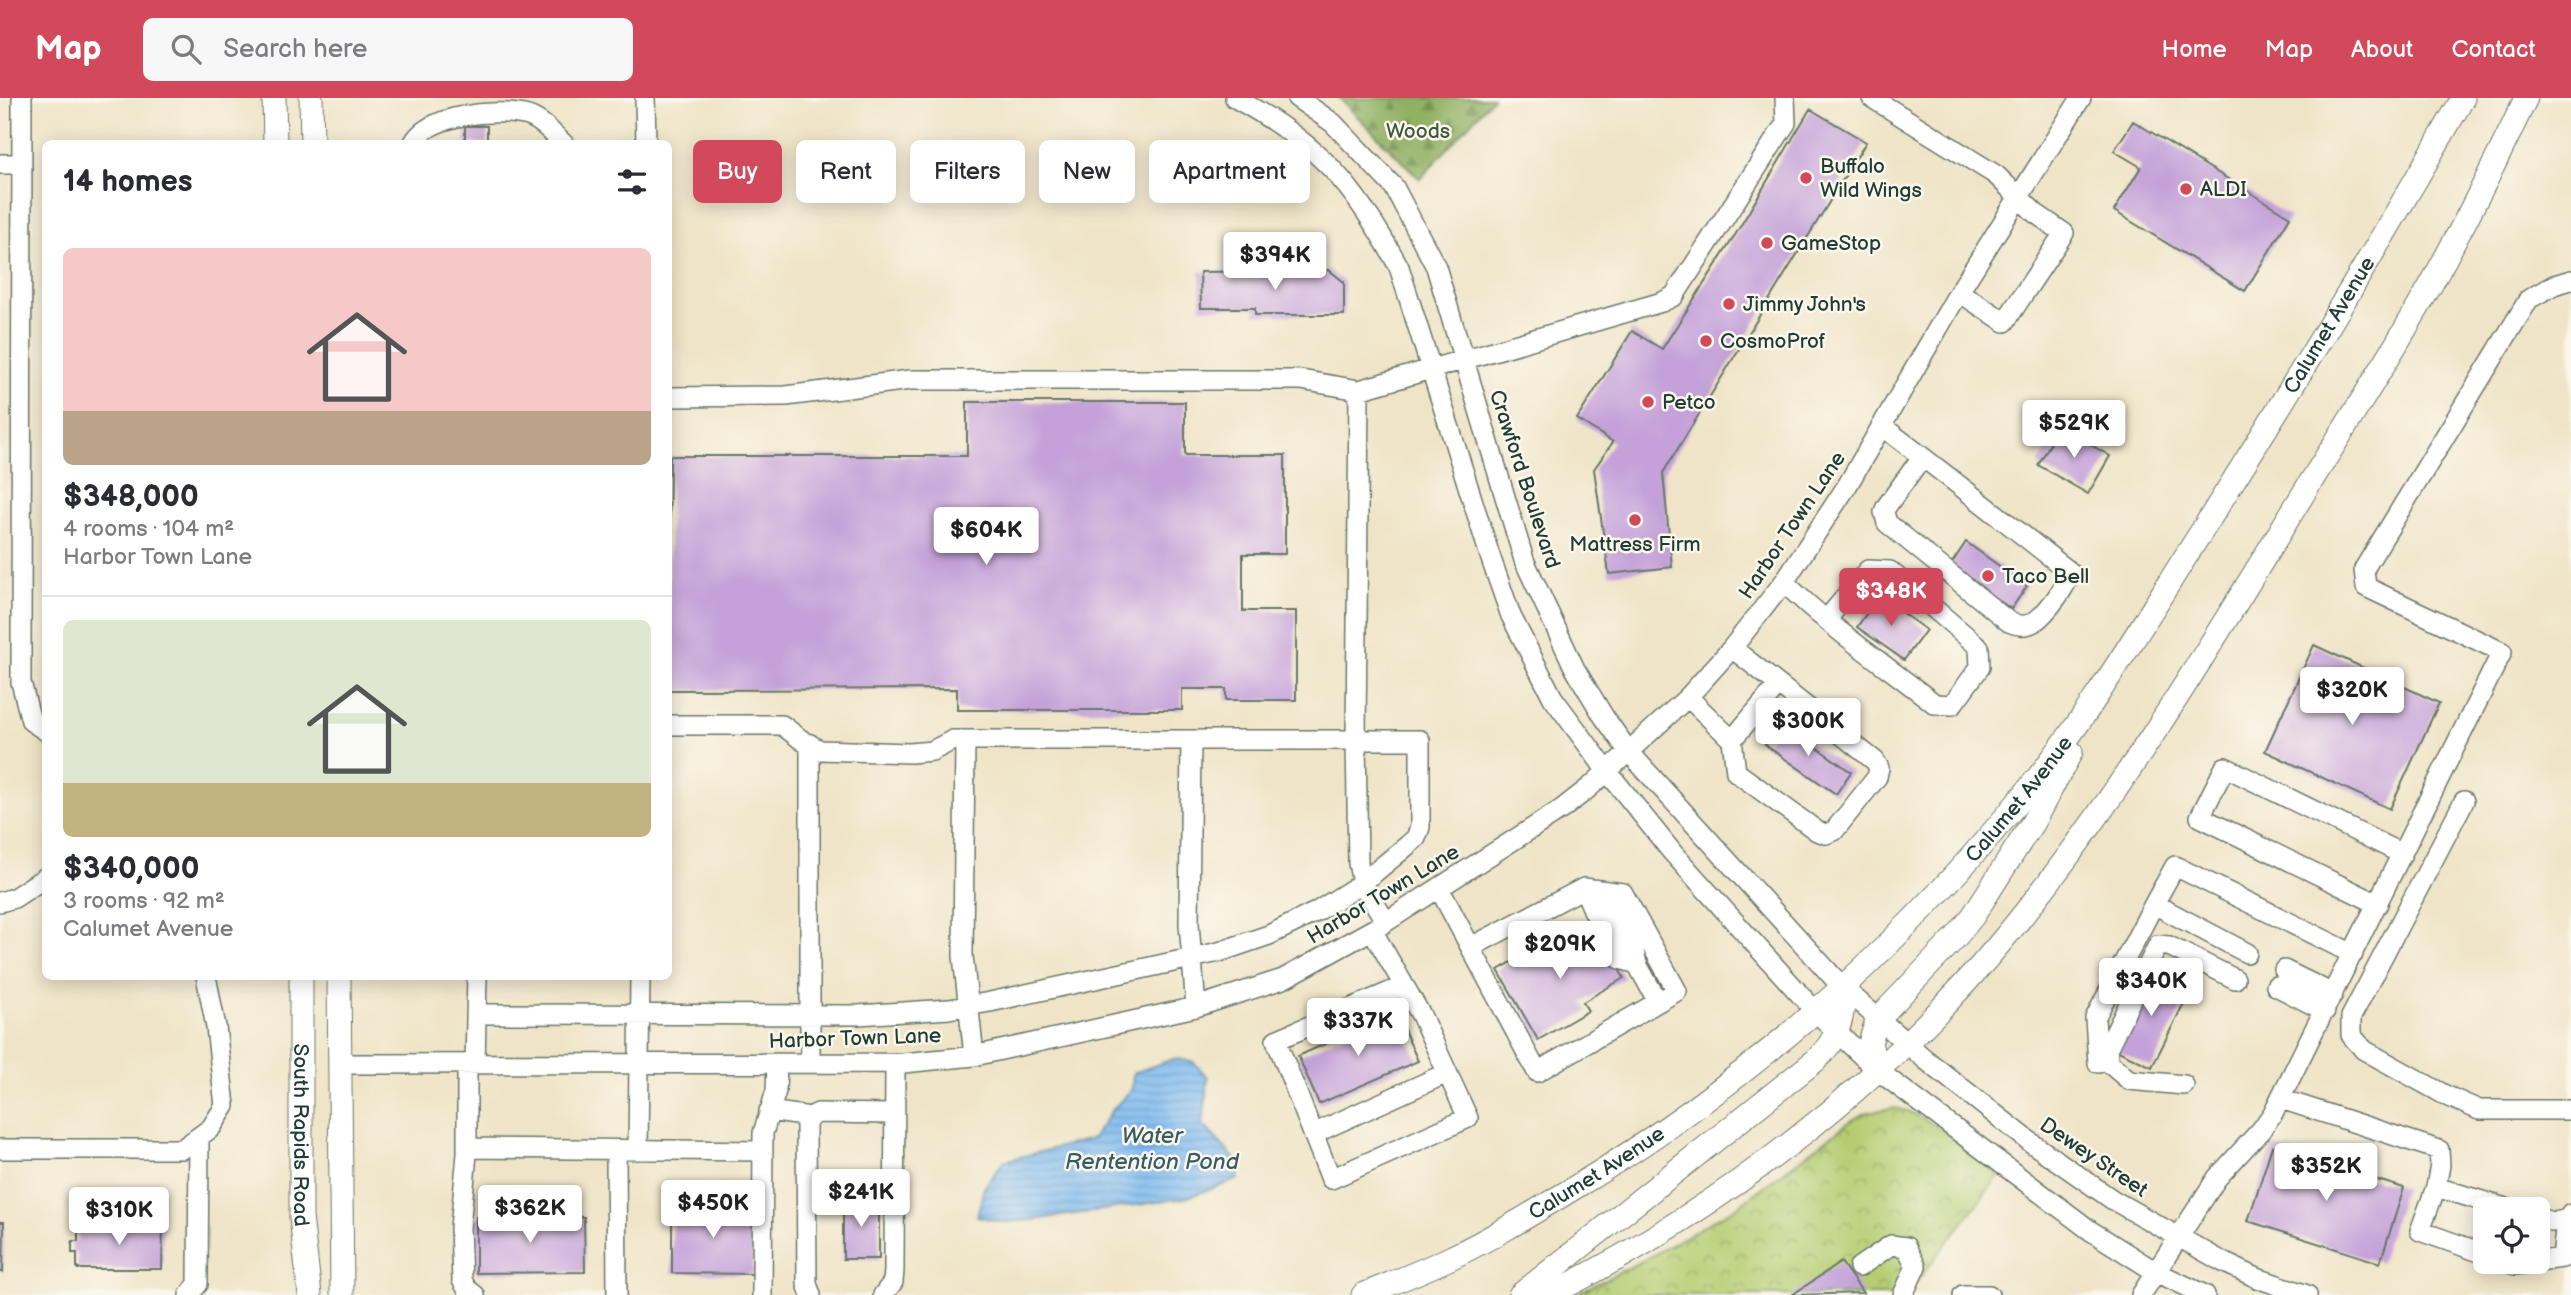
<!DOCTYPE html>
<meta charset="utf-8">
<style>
:root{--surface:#fff;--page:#f7f7f7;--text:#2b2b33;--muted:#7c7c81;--line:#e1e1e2;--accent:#d1495b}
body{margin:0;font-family:"Balsamiq Sans",sans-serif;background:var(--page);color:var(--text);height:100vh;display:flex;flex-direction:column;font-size:26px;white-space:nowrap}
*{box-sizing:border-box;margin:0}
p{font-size:23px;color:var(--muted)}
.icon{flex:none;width:38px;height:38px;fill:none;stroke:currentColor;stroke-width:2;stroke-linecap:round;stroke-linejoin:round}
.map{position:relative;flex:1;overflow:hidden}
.side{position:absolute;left:42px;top:42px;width:630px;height:840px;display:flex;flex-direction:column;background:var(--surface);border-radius:10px;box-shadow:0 4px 18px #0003}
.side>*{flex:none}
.guide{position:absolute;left:693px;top:42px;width:665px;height:63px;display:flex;gap:14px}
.tools{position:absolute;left:2473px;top:1099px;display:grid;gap:14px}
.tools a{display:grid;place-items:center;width:77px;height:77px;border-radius:10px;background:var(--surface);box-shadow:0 4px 18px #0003;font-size:35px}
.price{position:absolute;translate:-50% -60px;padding:0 16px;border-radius:7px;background:#fff;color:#222;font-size:23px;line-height:46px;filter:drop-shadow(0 2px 4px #0008)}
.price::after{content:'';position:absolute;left:50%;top:42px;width:21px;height:16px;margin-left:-10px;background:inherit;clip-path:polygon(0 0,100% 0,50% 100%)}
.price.active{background:var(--accent);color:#fff}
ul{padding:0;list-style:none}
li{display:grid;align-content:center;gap:14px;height:371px;padding:0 21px}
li+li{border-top:2px solid var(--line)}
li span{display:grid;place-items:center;height:217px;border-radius:10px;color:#555}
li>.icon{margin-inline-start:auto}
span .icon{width:126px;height:126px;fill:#fffc;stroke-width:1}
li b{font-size:30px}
h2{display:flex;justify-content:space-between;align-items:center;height:84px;padding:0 21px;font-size:30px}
.chip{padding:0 24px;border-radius:10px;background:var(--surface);box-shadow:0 4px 18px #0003;font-size:24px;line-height:63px}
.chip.active{background:var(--accent);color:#fff}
header{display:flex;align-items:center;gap:42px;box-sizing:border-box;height:98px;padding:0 35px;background:var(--accent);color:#fff}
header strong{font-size:33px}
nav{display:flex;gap:38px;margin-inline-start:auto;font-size:24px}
.search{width:490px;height:63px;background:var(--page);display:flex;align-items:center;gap:18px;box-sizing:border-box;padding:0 24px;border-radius:10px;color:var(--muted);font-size:26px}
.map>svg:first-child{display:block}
.forest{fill:url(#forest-firs);stroke:#58764c;stroke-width:2}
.park{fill:url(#park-crowns);stroke:#6a8553;stroke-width:2}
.water{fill:url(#water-rules);stroke:#4f7c92;stroke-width:2}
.building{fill:#c4a1d9}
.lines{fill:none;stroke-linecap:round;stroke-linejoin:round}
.minor-casing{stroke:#687767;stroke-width:22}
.major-casing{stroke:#687767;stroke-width:25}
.minor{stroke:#fff;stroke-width:19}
.major{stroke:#fff;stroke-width:23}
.poi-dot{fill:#d1495b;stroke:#fbf7ec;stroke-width:2.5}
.labels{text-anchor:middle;stroke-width:5;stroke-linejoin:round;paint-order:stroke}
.park-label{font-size:21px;fill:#3d5a40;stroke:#fbf7ec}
.poi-label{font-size:21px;fill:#1f3d34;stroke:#fbf7ec;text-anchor:start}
.street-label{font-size:21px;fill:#1f3d34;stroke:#fbf7ec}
.water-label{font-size:23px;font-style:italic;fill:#375c63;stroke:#fbf7ec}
</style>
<header>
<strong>Map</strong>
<div class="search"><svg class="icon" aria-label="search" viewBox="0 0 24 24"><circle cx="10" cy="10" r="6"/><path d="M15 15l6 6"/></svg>Search here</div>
<nav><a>Home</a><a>Map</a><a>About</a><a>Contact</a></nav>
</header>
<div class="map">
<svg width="2571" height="1197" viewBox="0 0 2571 1197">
<defs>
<pattern id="forest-firs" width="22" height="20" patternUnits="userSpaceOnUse" patternTransform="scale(1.75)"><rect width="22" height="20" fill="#90b064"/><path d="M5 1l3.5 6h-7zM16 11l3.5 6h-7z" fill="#759053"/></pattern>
<pattern id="park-crowns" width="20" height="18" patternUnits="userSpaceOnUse" patternTransform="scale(1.75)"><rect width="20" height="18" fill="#b5cd72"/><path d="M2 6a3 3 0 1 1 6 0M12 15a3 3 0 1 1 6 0" fill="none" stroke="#93a85e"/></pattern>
<pattern id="water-rules" width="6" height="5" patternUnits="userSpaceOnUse" patternTransform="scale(1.75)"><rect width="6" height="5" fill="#7fbbf1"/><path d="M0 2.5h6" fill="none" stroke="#6799c4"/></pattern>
</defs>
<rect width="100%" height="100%" fill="#fbf7ec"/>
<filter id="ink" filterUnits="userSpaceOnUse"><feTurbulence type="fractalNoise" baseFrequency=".0143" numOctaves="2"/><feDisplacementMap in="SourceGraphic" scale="14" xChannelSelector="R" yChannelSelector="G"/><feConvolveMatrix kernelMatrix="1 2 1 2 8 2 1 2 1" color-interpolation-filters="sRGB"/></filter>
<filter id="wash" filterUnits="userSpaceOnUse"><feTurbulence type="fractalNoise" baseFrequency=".00686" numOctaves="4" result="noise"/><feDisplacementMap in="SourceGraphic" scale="28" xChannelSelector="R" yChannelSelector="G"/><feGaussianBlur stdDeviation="1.57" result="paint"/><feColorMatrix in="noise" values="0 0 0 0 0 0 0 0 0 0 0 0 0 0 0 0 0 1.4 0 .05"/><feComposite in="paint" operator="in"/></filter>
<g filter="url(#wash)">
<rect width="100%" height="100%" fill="#efe4c7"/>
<path class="forest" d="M1339,0H1493L1420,81Z"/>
<path class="park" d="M1896,1010C1932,1017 1970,1056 1999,1078L1906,1197H1574L1644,1162L1738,1108L1852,1022L1868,1014Z"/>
<path class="water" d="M1173,961L1192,963L1208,979L1203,1027L1235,1061L1239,1081L1185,1100L1033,1122L1003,1124L977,1118L984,1090L1004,1063L1092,1041L1113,1011L1132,991L1133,975Z"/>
<g id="blocks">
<path class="building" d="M1810,11L1866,44L1663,375L1672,469L1609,476L1594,371L1613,344L1577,321L1632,233L1662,251L1734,139Z
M2133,23L2290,119L2245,193L2114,113L2141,69L2114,53Z
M465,28H487V46H465Z
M1329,172L1344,184V217H1255V210H1201L1200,174Z
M967,304H1185V357H1285V456H1243V513H1296V602H1226V591H1182V612H957V591L668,592L670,358H967Z
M2060,329L2110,358L2088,396L2038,367Z
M1966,444L2027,488L2011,511L1950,468Z
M1879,498L1926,532L1904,562L1857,529Z
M2314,547L2439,605L2390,711L2265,653Z
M1781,624L1851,674L1836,696L1765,647Z
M1594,829L1624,880L1583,904L1588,913L1538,942L1498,872L1543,846L1548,856Z
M2150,871L2191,891L2152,969L2112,950Z
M1396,914L1418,963L1319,1006L1298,958Z
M2272,1048L2331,1066L2334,1055L2354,1061L2351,1074L2404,1090L2380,1165L2248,1123Z
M843,1100L879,1101V1161H843Z
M672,1108L754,1110L753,1176L672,1175Z
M476,1119H584L585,1174L476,1175Z
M0,1124H4L3,1174H0Z
M78,1127L163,1128L162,1171H77V1155H72V1143H78Z
M1841,1164L1863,1195L1792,1197Z"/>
</g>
</g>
<g filter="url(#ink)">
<use href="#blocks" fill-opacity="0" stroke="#687767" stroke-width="2"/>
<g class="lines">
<g class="minor-casing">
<path id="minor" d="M22,0L21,584L31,623L46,633
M645,0L646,46
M1235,0C1319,46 1354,86 1399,169L1490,458L1511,518L1553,600L1607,673L1672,754L1815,913L1877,972L2091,1133L2156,1174L2205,1197
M1297,0L1333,25L1394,89L1436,169L1524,462L1575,571L1604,619L1629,654L1843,890L1926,962L2033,1046L2113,1102L2223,1164L2257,1180L2307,1197
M1872,0L1996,77L2035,115L2064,135L2005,224L1959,194
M413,46C427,16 495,11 524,17C540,20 552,35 564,46
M0,66H22
M1359,292L1356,641L1358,765L1362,785L1386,824
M668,299L786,298L910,282H1301L1359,292L1662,204L1674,198L1786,25L1785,0
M1883,329C1946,376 2008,426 2070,474C2068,487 2044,519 2032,525C2024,529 2016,527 2009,524L1887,425L1884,414L1886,409L1922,359
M1784,484C1829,529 1884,566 1935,606L1952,607L1980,569L1979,549L1890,473L1868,472L1827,521
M1688,599L1732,642L1736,674L1817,733L1826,736L1834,733L1877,679L1879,670L1875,663L1732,550
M965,642L963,858L974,958
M1191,642L1189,826L1196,909
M1732,642L1778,587
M810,646V965
M2464,703L2351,919V937L2364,952L2445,997L2479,1012H2571
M1439,790L1537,974L1677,893L1623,795L1584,790L1471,849
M1584,790L1594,814L1620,861L1637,866
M1587,792L1610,808L1634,853L1637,866L1658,904
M0,804L14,800L46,779
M2378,806L2200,719L2225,669L2402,756
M1372,832L1421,917L1468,1020L1331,1081L1276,942L1404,888
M2247,855L2154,806L2175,768L2353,856
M2284,872L2333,896
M2276,888L2325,913
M477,916L858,917L949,911L990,904L1219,854L1269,837L1316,814L1362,785L1408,747L1416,740L1420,729V642H953L932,653L910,655L820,652L803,643L782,627H668
M2098,965L2095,920L2154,806
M340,966L903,965L974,958L1196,909L1283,881L1381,827L1562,711L1590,689L1688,599L1732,550L1784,484L1847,388L1959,194L2081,0
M467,966V1056L460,1130L462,1182L467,1191L475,1197
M475,966L477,878
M2184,987L2129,982L2109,965L2107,951L2158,847L2169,848L2235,881
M2281,1001L2439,1052L2440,1067L2436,1089L2509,1111
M769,1013L810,1019
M1313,1036L1447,975
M467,1050L763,1053
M0,1051H182L211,1030L225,1008L216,929L206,878
M616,1052L617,1197
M638,1052L640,878
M2436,1089L2420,1133L2485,1156
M2538,1120L2552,1124L2566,1122L2571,1116
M2538,1163L2562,1160L2566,1122
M2507,1164L2515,1167L2535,1164
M1859,1169L1891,1147L1906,1149L1916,1168L1903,1197
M189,1197L198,1186L199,1039
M762,1197L763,1035L776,993L777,965
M811,1197L807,1186L806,1026L810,1019L818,1015L893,1016
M883,1197L893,1184L894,1173L895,965
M1963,1197H1989
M2141,1197L2217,1080L2261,1032L2273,1015L2502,554L2366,489L2364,471L2529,201L2554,187L2571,182"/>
</g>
<g class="major-casing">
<g id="major">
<path d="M274,0L275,46"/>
<path d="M311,0L312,46"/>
<path id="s1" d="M301,878V1119L310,1197"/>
<path d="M339,878L342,1197"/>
<path d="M1877,972L1870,945L1877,922L1956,839L1973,818L2033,724L2071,654"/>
<path id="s2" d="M1363,1197C1392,1185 1420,1174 1448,1161C1493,1140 1536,1113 1579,1087C1751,982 1901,849 2028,692C2093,612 2144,523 2200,436C2291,292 2379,147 2463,0"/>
<path d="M1520,1197L1816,962C1837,942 1845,920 1843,890"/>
<path d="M1549,1197C1719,1112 1879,990 2001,844C2110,713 2200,565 2289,419C2337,341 2388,264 2433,183C2466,123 2497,62 2526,0"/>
</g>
</g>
<use href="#minor" class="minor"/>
<use href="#major" class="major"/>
</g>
</g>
<g class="poi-dot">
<circle cx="1806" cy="80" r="7"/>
<circle cx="2186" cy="91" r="7"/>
<circle cx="1767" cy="145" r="7"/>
<circle cx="1729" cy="206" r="7"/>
<circle cx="1706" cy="243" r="7"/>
<circle cx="1648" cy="304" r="7"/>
<circle cx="1635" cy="422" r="7"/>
<circle cx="1988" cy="478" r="7"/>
</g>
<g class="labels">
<g class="park-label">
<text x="1418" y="40">Woods</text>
</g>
<g class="poi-label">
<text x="1820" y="75">Buffalo<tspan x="1820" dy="24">Wild Wings</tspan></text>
<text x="2200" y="98">ALDI</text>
<text x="1781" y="152">GameStop</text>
<text x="1743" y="213">Jimmy John's</text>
<text x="1720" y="250">CosmoProf</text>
<text x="1662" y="311">Petco</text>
<text x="1635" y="453" text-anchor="middle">Mattress Firm</text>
<text x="2002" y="485">Taco Bell</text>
</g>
<g class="street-label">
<text dy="7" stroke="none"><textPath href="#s2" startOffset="1398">Calumet Avenue</textPath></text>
<text transform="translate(1525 381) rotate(72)" y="7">Crawford Boulevard</text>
<text transform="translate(1792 427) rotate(-56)" y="7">Harbor Town Lane</text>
<text dy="7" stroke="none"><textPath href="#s2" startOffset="831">Calumet Avenue</textPath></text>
<text transform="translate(1383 796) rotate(-31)" y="7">Harbor Town Lane</text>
<text transform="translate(855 940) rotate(-2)" y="7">Harbor Town Lane</text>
<text dy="7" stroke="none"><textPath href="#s1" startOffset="159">South Rapids Road</textPath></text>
<text transform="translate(2094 1059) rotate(34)" y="7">Dewey Street</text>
<text dy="7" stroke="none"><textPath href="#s2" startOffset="264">Calumet Avenue</textPath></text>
</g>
<g class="water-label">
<text x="1152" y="1045">Water<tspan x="1152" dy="26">Rentention Pond</tspan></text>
</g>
</g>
</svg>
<div class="tools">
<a><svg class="icon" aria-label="locate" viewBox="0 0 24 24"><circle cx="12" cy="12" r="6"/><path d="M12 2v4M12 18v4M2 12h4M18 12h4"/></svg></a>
</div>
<b class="price" style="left:1275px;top:194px">$394K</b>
<b class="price" style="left:2074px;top:362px">$529K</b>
<b class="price" style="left:986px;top:469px">$604K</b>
<b class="price active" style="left:1891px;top:530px">$348K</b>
<b class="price" style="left:2352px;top:629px">$320K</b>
<b class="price" style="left:1808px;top:660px">$300K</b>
<b class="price" style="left:1560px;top:883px">$209K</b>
<b class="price" style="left:2151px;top:920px">$340K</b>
<b class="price" style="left:1358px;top:960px">$337K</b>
<b class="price" style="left:2326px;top:1105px">$352K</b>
<b class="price" style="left:861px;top:1131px">$241K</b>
<b class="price" style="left:713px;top:1142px">$450K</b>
<b class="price" style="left:530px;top:1147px">$362K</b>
<b class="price" style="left:119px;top:1149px">$310K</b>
<div class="guide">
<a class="chip active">Buy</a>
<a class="chip">Rent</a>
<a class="chip">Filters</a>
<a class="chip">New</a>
<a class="chip">Apartment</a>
</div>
<section class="side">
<h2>14 homes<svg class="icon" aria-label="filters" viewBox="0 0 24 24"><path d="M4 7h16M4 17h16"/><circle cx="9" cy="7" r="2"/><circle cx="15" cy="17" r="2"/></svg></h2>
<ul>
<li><span style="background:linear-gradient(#f6c9c9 75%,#b9a48a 0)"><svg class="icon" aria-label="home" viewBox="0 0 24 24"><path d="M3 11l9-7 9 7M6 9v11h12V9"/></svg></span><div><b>$348,000</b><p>4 rooms · 104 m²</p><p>Harbor Town Lane</p></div></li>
<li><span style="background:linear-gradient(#dfe7d0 75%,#c2b280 0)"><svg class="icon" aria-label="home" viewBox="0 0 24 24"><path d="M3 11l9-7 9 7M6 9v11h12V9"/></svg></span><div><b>$340,000</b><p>3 rooms · 92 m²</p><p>Calumet Avenue</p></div></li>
</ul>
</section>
</div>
